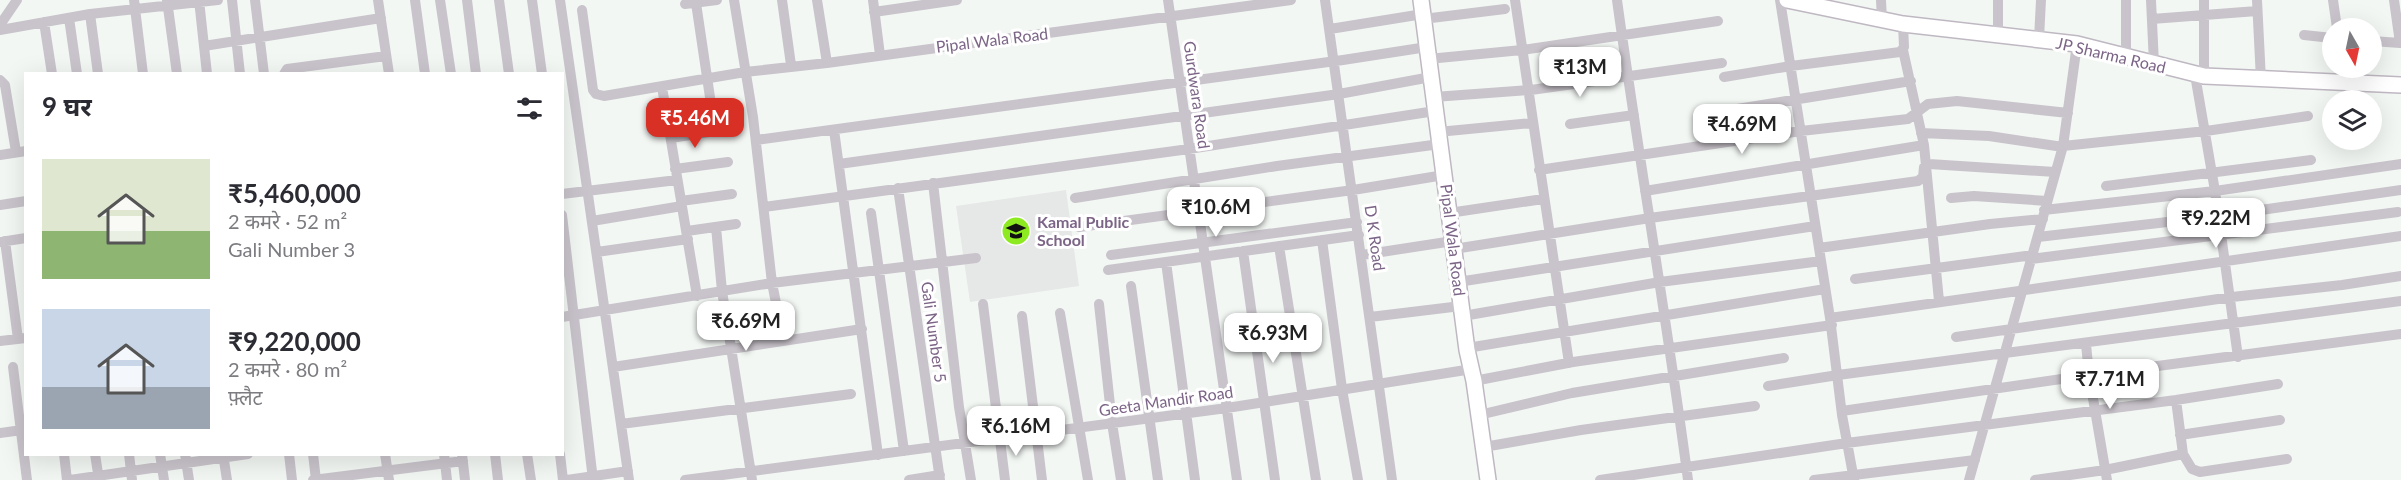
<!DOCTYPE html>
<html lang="hi">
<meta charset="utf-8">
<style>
:root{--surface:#fff;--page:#f7f7f7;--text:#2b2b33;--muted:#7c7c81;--accent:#d93025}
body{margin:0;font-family:Lato,"Noto Sans Devanagari",sans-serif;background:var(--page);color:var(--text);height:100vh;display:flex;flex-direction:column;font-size:22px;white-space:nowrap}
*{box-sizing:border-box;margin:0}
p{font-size:20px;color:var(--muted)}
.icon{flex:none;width:33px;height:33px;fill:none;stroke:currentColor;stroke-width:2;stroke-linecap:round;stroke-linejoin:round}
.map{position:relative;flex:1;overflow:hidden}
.panel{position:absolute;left:24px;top:72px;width:540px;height:384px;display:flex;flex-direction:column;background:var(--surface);border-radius:0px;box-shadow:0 6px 24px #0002}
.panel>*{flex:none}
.needle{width:39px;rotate:171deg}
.fabs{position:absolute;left:2322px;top:18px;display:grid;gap:12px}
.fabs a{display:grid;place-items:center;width:60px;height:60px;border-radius:50%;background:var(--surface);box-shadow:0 6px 24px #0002;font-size:30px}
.price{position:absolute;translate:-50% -51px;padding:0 14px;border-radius:12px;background:#fff;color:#222;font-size:20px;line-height:39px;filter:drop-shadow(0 2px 3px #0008)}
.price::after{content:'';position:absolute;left:50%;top:36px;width:18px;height:14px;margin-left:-9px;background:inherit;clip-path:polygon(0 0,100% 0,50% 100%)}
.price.current{background:var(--accent);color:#fff}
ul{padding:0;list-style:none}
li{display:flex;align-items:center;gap:18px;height:150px;padding:0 18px}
li span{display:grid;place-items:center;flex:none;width:168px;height:120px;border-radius:0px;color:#555}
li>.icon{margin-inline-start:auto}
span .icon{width:72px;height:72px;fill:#fffc;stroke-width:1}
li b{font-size:26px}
h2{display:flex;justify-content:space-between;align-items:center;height:72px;padding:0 18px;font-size:26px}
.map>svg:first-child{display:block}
.built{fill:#e6e7e7}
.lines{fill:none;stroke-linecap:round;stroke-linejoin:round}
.secondary-casing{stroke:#bfb8c2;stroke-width:18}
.street{stroke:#c9c4cb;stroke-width:10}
.secondary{stroke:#fff;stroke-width:15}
.labels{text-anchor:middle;stroke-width:6;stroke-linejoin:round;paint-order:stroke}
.street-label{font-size:16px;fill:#7b6486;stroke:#fff}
.poi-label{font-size:16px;font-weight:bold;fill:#7b6486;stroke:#fff;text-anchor:start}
</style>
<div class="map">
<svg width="2401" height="480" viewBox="0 0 2401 480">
<rect width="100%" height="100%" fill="#f3f7f4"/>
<path class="built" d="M1066,190L1079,286L970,302L956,206Z"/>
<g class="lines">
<g class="secondary-casing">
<path id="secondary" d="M1421,0L1467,350L1474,381L1488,480
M1787,0L1903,24L2077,44L2204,76L2401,85"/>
</g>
<path class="street" d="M134,0L143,74
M167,0L177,74
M199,0L207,74
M232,0L240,74
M255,0L264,74
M378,0L389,74
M415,0L425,74
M440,0L451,74
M467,0L476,74
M499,0L509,74
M532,0L542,74
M560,0L629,480
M734,0L753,117L772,283L780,323
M782,0L791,65
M817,0L827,63
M873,0L880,55
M1168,0L1237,480
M1325,0L1392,480
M1515,0L1569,363
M1617,0C1639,160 1667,320 1688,480
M1780,0L1830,318L1842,415L1854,480
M1881,0L1882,20
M2126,0V57
M2151,0L2154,64
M2257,0L2261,80
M2333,0L2337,28
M685,4L717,0
M582,10L593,90L596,94L604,96L745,72L827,63L1291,0
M874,12L957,0
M90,14L98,74
M69,18L77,74
M1423,19L1505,9
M2152,19L2257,11
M44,22L52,74
M0,25L17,0
M1330,29L1423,14
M0,30L90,14L218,0
M2304,35L2332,38
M1998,36V0
M2039,39L2041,0
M2372,41L2400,43L2394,0
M204,46L381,18
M1903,50L1924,145L1939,301
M1428,59L1522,50L1718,21
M2343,68L2345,83
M284,74L287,69L386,56
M2195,75L2215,191L2238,357
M2204,76V0
M1724,77L1791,66L1900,52L1904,47L1903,24
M0,80L5,85L16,152
M662,87L697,296
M1434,97L1531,90L1722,63
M1731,110L1911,81
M1570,124L1634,115
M834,130L878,455
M1438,132L1532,123
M1921,133L1989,136L2063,147
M671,138L715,131L696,3
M756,140L1343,60L1427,47
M2063,146L2206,131L2308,116
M0,155L26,151
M839,164L1339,94L1431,77
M675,169L728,162
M1539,170L1801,131L1908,119L1928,104L1957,101L2068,113
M933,183L959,407L971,480
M2106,186L2311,160
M898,188L940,480
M1645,191L1924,145
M562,194L677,180
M1075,198L1277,166L1440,144
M1951,198L1974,196L2047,201
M681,201L732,194
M0,205L26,201
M764,207L1189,149L1435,111
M2044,210L2215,191L2401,164
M871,213L904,451
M1449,213L1543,199
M562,215L593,480
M592,221L682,206
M716,227L722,291L752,480
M1079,227L1353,190L1444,175
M687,231L736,224
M2038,237L2219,216L2401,190
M1322,240L1342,389L1358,480
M5,241L18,339
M0,242L26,238
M1279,246L1316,480
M1819,248L1990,224L2043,219
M1454,249L1650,218L1918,181L1923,177L1924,167L1929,164L2055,172
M1243,251L1275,480
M597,252L688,239
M1111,255L1357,222
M1362,255L1453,241
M2031,259L2398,212
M1166,262L1195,480
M1108,270L1359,235
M1855,279L2033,255
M1458,282L1815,226
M1131,286L1158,480
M983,304L1005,480
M1099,304L1112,423L1121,480
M1060,313L1088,480
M1022,316L1042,480
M1463,316L1660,282L1821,261
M562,317L772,283L976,258
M1370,317L1461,306
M1830,318L2401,236
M1956,337L2232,297L2342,285L2401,276
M0,341L26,338
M2086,344L2089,375L2107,480
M1467,348L1825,289
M13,367L27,480
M613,367L862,329
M1474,381L1573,362L1832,325
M1768,386L1838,375L2401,301
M2176,400L2183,454
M1842,411L2089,375L2401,334
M1479,415L1572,393L1784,358
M621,424L851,394
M0,433L22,430
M2180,435L2280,420
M1484,447L1581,430L1755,406
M64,454L67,480
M95,454L99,480
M129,454L132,480
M160,454L164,480
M185,454L189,480
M223,454L227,480
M289,454L292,480
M313,454L316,480
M385,454L389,480
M444,454L447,480
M462,454L465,480
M495,454L498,480
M527,454L531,480
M560,454L563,480
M70,480L248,454
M313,480L463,461
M567,480L628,471
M685,480L1227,408L1472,369
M909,480L940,475
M1600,480L1847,443L2176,400L2278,384
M1814,480L1975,460
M1969,480L2063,146L2077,44
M2035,480L2105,470L2183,454L2192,469L2200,472L2287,459"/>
<use href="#secondary" class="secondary"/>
</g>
<defs>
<g id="school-disc" transform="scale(1.5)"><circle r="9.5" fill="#8dea20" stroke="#fff"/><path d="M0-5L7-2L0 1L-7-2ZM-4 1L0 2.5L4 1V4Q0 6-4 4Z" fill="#111"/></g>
</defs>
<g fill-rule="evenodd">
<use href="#school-disc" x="1016" y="231"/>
</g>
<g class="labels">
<g class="street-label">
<text transform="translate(992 40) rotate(-7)" y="6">Pipal Wala Road</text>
<text transform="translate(2111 55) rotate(13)" y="6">JP Sharma Road</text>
<text transform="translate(1197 95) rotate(82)" y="6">Gurdwara Road</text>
<text transform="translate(1375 238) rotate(82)" y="6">D K Road</text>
<text transform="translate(1453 240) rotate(83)" y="6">Pipal Wala Road</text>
<text transform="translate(934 332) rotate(82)" y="6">Gali Number 5</text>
<text transform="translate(1166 401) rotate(-8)" y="6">Geeta Mandir Road</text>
</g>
<g class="poi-label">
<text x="1037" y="228">Kamal Public<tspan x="1037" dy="18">School</tspan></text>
</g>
</g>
</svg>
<div class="fabs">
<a><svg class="needle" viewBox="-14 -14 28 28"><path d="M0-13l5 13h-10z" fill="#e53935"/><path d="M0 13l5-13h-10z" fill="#7c7c81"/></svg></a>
<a><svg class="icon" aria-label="layers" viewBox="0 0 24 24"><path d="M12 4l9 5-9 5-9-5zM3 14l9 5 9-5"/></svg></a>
</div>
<b class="price" style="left:1580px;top:98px">₹13M</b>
<b class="price current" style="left:695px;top:149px">₹5.46M</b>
<b class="price" style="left:1742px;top:155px">₹4.69M</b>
<b class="price" style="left:1216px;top:238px">₹10.6M</b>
<b class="price" style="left:2216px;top:249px">₹9.22M</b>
<b class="price" style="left:746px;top:352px">₹6.69M</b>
<b class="price" style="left:1273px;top:364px">₹6.93M</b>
<b class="price" style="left:2110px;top:410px">₹7.71M</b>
<b class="price" style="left:1016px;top:457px">₹6.16M</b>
<section class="panel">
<h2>9 घर<svg class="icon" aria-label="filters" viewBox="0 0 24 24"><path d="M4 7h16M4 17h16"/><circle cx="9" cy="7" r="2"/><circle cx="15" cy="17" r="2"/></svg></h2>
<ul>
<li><span style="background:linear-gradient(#dfe7d0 60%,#8fb573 0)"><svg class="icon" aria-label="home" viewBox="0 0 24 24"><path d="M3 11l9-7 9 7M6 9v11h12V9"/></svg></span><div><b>₹5,460,000</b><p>2 कमरे · 52 m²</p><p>Gali Number 3</p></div></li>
<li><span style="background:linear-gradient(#c9d6e8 65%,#9aa5b1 0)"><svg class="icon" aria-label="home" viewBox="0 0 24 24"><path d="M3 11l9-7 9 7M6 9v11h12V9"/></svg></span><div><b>₹9,220,000</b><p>2 कमरे · 80 m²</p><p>फ़्लैट</p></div></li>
</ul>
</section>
</div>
